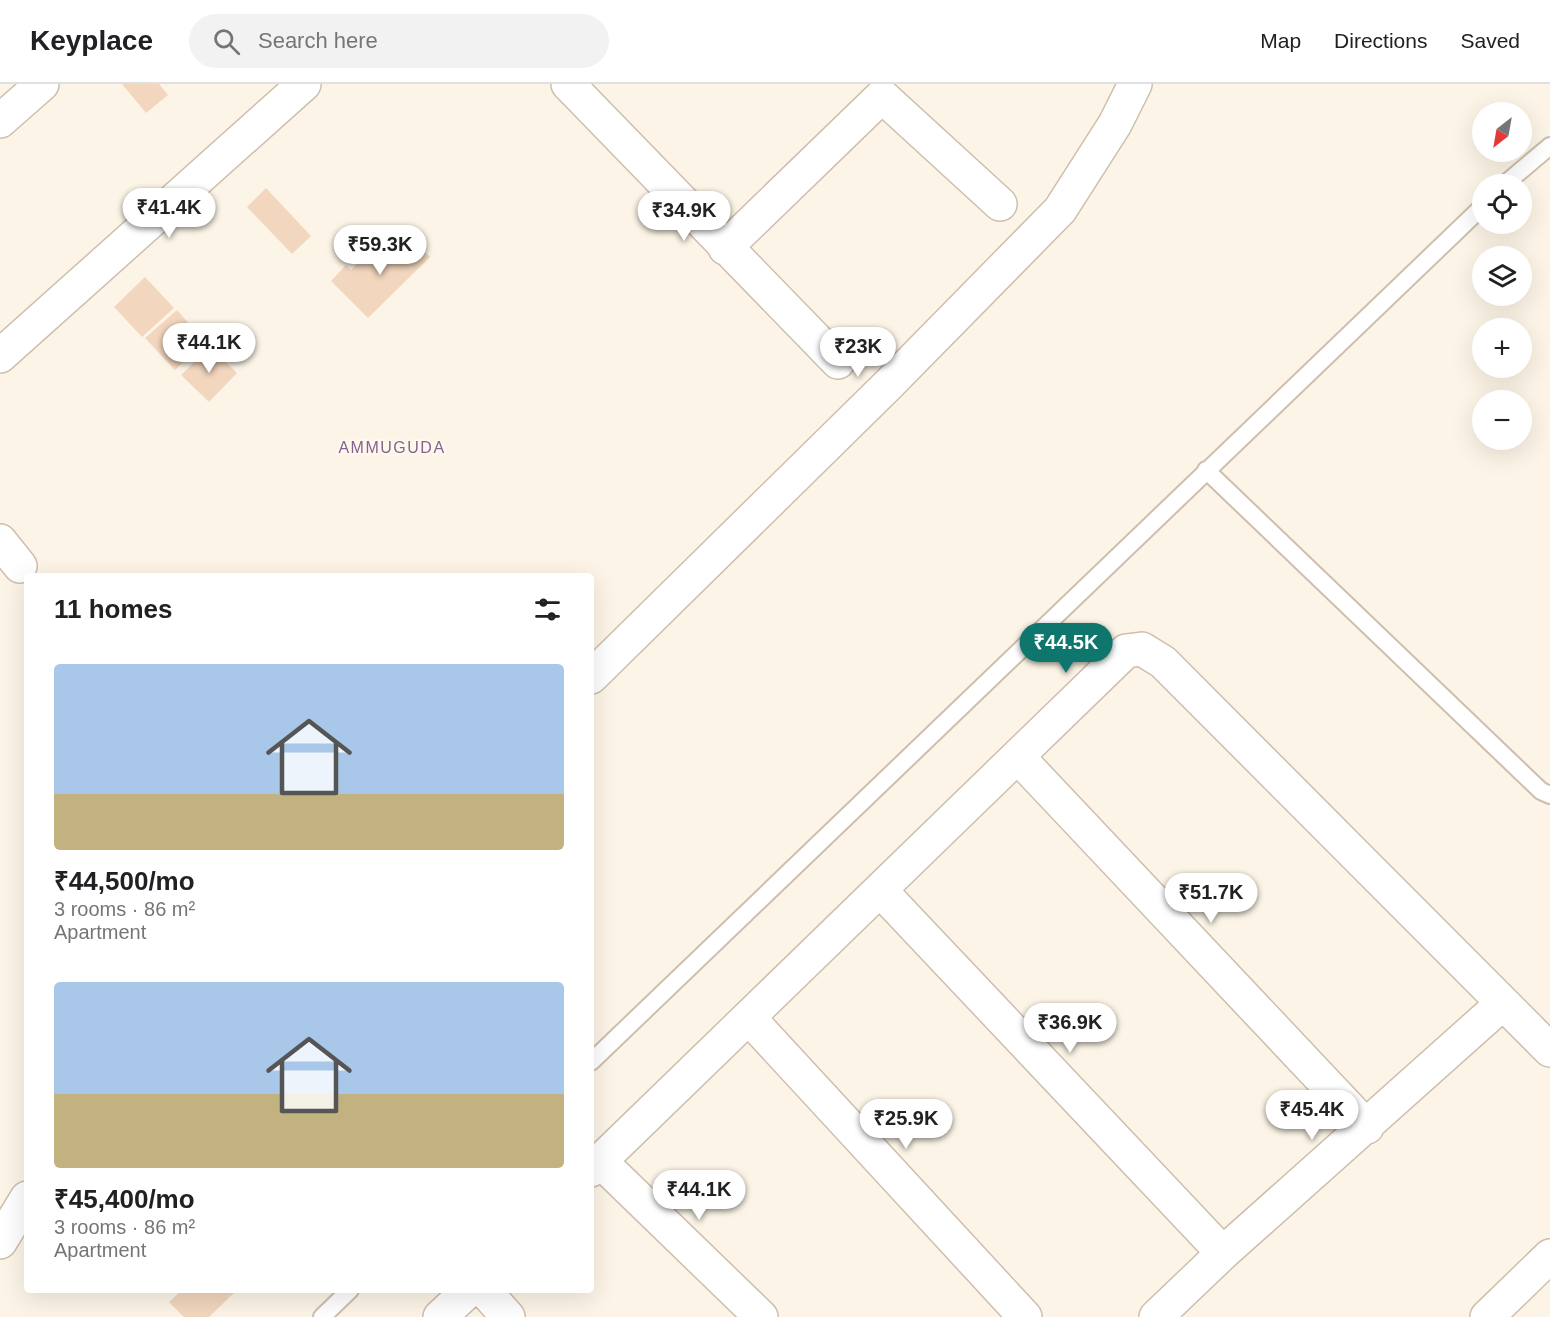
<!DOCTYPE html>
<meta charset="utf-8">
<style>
:root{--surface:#fff;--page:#f2f2f2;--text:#202124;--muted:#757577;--line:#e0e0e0;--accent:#0f766e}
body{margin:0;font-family:Helvetica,sans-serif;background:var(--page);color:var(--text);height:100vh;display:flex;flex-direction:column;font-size:22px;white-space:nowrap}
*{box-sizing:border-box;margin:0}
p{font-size:20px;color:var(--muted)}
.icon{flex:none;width:33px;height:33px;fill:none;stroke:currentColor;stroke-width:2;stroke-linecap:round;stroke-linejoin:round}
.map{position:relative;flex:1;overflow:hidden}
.panel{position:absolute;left:24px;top:489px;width:570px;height:720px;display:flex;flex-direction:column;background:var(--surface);border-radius:6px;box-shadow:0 6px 24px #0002}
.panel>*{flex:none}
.needle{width:39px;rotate:211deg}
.controls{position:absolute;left:1472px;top:18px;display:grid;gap:12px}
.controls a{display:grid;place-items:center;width:60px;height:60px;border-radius:50%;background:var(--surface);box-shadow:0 6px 24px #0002;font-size:30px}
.price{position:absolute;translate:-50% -51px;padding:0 14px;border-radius:21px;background:#fff;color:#222;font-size:20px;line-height:39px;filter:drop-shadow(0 2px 3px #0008)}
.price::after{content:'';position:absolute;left:50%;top:36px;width:18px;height:14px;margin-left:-9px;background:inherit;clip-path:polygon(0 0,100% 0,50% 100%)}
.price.current{background:var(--accent);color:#fff}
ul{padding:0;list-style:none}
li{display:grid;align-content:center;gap:12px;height:318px;padding:0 30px}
li span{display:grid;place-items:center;height:186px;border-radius:6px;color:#555}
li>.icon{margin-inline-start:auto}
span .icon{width:108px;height:108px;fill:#fffc;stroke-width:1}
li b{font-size:26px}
h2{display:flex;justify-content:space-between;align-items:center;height:72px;padding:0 30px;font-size:26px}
header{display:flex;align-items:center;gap:36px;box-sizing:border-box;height:84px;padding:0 30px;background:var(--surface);border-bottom:2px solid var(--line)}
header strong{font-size:28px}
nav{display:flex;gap:33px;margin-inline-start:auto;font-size:21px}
.search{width:420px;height:54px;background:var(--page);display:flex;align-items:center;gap:15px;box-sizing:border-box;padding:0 21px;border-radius:33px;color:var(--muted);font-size:22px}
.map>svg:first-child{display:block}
.building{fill:#f2d6be}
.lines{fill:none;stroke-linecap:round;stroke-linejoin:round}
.service-casing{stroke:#cebead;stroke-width:20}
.minor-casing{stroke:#cebead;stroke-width:36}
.service{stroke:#fff;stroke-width:16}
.minor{stroke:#fff;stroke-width:33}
.labels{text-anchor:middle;stroke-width:4.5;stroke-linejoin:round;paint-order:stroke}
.neighbourhood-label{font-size:16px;letter-spacing:1.5px;fill:#866392;stroke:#fff9ed}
</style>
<header>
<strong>Keyplace</strong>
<div class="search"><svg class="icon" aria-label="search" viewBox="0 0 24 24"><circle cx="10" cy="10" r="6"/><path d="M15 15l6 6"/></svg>Search here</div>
<nav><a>Map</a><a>Directions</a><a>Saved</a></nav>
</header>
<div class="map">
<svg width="1550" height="1233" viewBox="0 0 1550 1233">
<rect width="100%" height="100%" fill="#fcf5e7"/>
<path class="building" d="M122,0H159L168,11L146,29Z
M266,104L311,152L292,170L247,123Z
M411,154L430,173L368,234L331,197L346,181L351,186L365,172L370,177L384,163L392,172Z
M145,193L174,224L142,253L114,223Z
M177,226L205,258L175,286L145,254Z
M210,263L237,289L209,318L181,291Z
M182,1206H237L209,1233H184L169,1218Z"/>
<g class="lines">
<g class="service-casing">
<path id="service" d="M1505,100L1550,62
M1206,386L1541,707L1550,711
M591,978L1482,123
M322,1233L350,1206"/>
</g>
<g class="minor-casing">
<path id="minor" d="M568,0L838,278
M0,37L42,0
M725,164L882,12L1000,120
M0,272L304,0
M0,457L20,482
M591,593L888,301L1060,126L1115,40L1135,0
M1018,673L1367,1043
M880,806L1223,1169
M749,934L1025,1233
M600,1077L761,1233
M591,1086L1126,567L1142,565L1163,578L1550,966
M0,1158L27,1114
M484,1206L508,1233
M440,1233L469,1206
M1156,1233L1223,1169L1503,919
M1487,1233L1550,1172"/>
</g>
<use href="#service" class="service"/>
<use href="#minor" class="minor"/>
</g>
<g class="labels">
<g class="neighbourhood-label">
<text x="392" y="369">AMMUGUDA</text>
</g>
</g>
</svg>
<div class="controls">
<a><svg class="needle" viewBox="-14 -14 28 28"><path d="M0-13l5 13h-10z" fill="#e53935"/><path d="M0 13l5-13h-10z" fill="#757577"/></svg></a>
<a><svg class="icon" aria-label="locate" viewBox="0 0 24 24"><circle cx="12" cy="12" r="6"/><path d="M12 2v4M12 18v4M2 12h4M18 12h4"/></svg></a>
<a><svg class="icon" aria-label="layers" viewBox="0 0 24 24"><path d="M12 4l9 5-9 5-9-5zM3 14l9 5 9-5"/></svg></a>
<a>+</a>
<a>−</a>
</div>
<b class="price" style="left:169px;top:155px">₹41.4K</b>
<b class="price" style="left:684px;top:158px">₹34.9K</b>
<b class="price" style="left:380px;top:192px">₹59.3K</b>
<b class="price" style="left:209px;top:290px">₹44.1K</b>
<b class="price" style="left:858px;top:294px">₹23K</b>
<b class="price current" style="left:1066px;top:590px">₹44.5K</b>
<b class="price" style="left:1211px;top:840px">₹51.7K</b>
<b class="price" style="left:1070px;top:970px">₹36.9K</b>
<b class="price" style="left:1312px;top:1057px">₹45.4K</b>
<b class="price" style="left:906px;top:1066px">₹25.9K</b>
<b class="price" style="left:699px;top:1137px">₹44.1K</b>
<section class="panel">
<h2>11 homes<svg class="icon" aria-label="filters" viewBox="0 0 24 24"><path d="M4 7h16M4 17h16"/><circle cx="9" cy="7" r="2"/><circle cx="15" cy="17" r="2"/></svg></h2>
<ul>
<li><span style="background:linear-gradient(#a9c7e8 70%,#c2b280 0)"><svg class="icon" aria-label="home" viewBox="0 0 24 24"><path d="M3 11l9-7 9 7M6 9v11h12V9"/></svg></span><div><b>₹44,500/mo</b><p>3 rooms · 86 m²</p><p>Apartment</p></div></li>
<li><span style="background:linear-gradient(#a9c7e8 60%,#c2b280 0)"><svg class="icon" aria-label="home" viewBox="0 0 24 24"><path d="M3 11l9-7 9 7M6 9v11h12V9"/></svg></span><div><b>₹45,400/mo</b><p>3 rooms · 86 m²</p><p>Apartment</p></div></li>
</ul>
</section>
</div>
